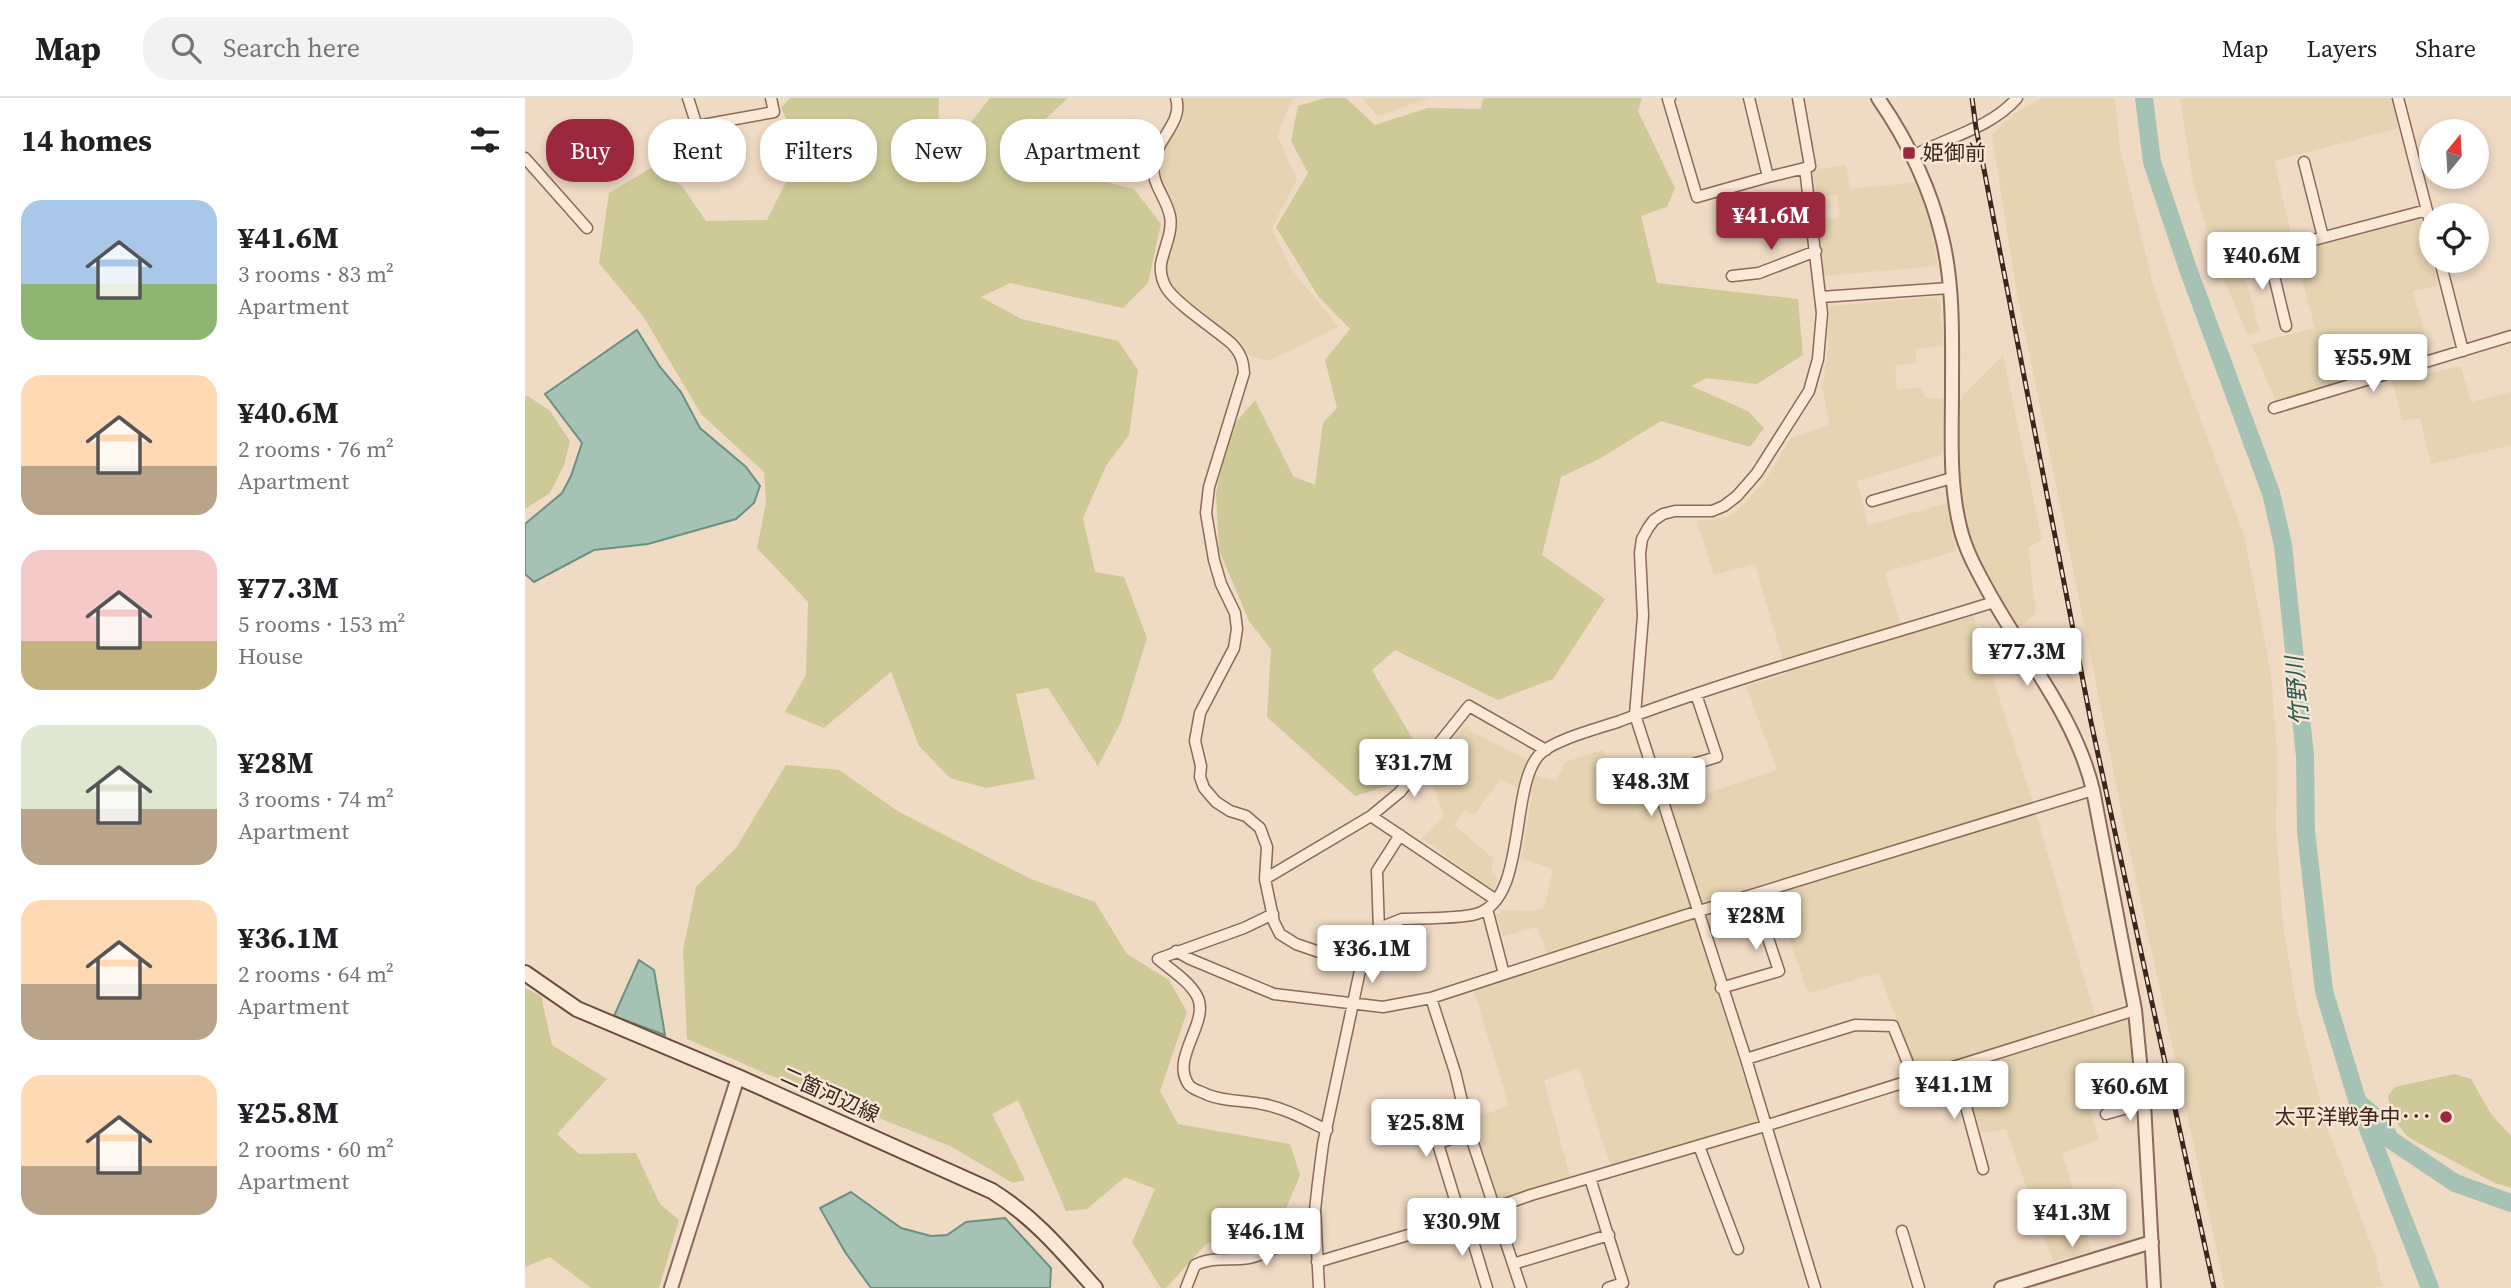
<!DOCTYPE html>
<meta charset="utf-8">
<style>
:root{--surface:#fff;--page:#f2f2f2;--text:#202124;--muted:#757577;--line:#e0e0e0;--accent:#9b283f}
body{margin:0;font-family:"Source Serif 4","Noto Sans JP",serif;background:var(--page);color:var(--text);height:100vh;display:flex;flex-direction:column;font-size:26px;white-space:nowrap}
*{box-sizing:border-box;margin:0}
p{font-size:23px;color:var(--muted)}
.icon{flex:none;width:38px;height:38px;fill:none;stroke:currentColor;stroke-width:2;stroke-linecap:round;stroke-linejoin:round}
.map{position:relative;flex:1;overflow:hidden}
.details{display:flex;flex-direction:column;background:var(--surface);width:525px}
.details>*{flex:none}
.banner{position:absolute;left:21px;top:21px;width:665px;height:63px;display:flex;gap:14px}
.needle{width:46px;rotate:18deg}
.buttons{position:absolute;left:1894px;top:21px;display:grid;gap:14px}
.buttons a{display:grid;place-items:center;width:70px;height:70px;border-radius:50%;background:var(--surface);box-shadow:0 4px 10px #0003;font-size:35px}
.price{position:absolute;translate:-50% -60px;padding:0 16px;border-radius:7px;background:#fff;color:#222;font-size:23px;line-height:46px;filter:drop-shadow(0 2px 4px #0008)}
.price::after{content:'';position:absolute;left:50%;top:42px;width:21px;height:16px;margin-left:-10px;background:inherit;clip-path:polygon(0 0,100% 0,50% 100%)}
.price.current{background:var(--accent);color:#fff}
ul{padding:0;list-style:none}
li{display:flex;align-items:center;gap:21px;height:175px;padding:0 21px}
li span{display:grid;place-items:center;flex:none;width:196px;height:140px;border-radius:21px;color:#555}
li>.icon{margin-inline-start:auto}
span .icon{width:84px;height:84px;fill:#fffc;stroke-width:1}
li b{font-size:30px}
h2{display:flex;justify-content:space-between;align-items:center;height:84px;padding:0 21px;font-size:30px}
.chip{padding:0 24px;border-radius:28px;background:var(--surface);box-shadow:0 4px 10px #0003;font-size:24px;line-height:63px}
.chip.current{background:var(--accent);color:#fff}
header{display:flex;align-items:center;gap:42px;box-sizing:border-box;height:98px;padding:0 35px;background:var(--surface);border-bottom:2px solid var(--line)}
header strong{font-size:33px}
nav{display:flex;gap:38px;margin-inline-start:auto;font-size:24px}
.search{width:490px;height:63px;background:var(--page);display:flex;align-items:center;gap:18px;box-sizing:border-box;padding:0 24px;border-radius:28px;color:var(--muted);font-size:26px}
main{display:flex;flex:1;min-height:0}
.map>svg:first-child{display:block}
.farmland{fill:#e5d3b1}
.green{fill:#ceca97}
.water{fill:#a6c2b4;stroke:#6c9181;stroke-width:2}
.lines{fill:none;stroke-linecap:round;stroke-linejoin:round}
.river{stroke:#a6c2b4;stroke-width:18}
.minor-casing{stroke:#8a6a5a;stroke-width:13}
.tertiary-casing{stroke:#8a6a5a;stroke-width:16}
.secondary-casing{stroke:#6c4c3d;stroke-width:18}
.minor{stroke:#fae9d7;stroke-width:10}
.tertiary{stroke:#fae9d7;stroke-width:12}
.secondary{stroke:#fae9d7;stroke-width:14}
.rail-casing{stroke:#3a261e;stroke-width:5}
.rail{stroke:#f6e6d4;stroke-width:2.5;stroke-dasharray:8;stroke-linecap:butt}
.poi-dot{fill:#9b283f;stroke:#f6e6d4;stroke-width:2.5}
.labels{text-anchor:middle;stroke-width:5;stroke-linejoin:round;paint-order:stroke}
.poi-label{font-size:21px;fill:#3a261e;stroke:#f6e6d4;text-anchor:start}
.street-label{font-size:21px;fill:#3a261e;stroke:#f6e6d4}
.water-label{font-size:23px;font-style:italic;fill:#2d5a4f;stroke:#f6e6d4}
</style>
<header>
<strong>Map</strong>
<div class="search"><svg class="icon" aria-label="search" viewBox="0 0 24 24"><circle cx="10" cy="10" r="6"/><path d="M15 15l6 6"/></svg>Search here</div>
<nav><a>Map</a><a>Layers</a><a>Share</a></nav>
</header>
<main>
<section class="details">
<h2>14 homes<svg class="icon" aria-label="filters" viewBox="0 0 24 24"><path d="M4 7h16M4 17h16"/><circle cx="9" cy="7" r="2"/><circle cx="15" cy="17" r="2"/></svg></h2>
<ul>
<li><span style="background:linear-gradient(#a9c7e8 60%,#8fb573 0)"><svg class="icon" aria-label="home" viewBox="0 0 24 24"><path d="M3 11l9-7 9 7M6 9v11h12V9"/></svg></span><div><b>¥41.6M</b><p>3 rooms · 83 m²</p><p>Apartment</p></div></li>
<li><span style="background:linear-gradient(#ffd9b3 65%,#b9a48a 0)"><svg class="icon" aria-label="home" viewBox="0 0 24 24"><path d="M3 11l9-7 9 7M6 9v11h12V9"/></svg></span><div><b>¥40.6M</b><p>2 rooms · 76 m²</p><p>Apartment</p></div></li>
<li><span style="background:linear-gradient(#f6c9c9 65%,#c2b280 0)"><svg class="icon" aria-label="home" viewBox="0 0 24 24"><path d="M3 11l9-7 9 7M6 9v11h12V9"/></svg></span><div><b>¥77.3M</b><p>5 rooms · 153 m²</p><p>House</p></div></li>
<li><span style="background:linear-gradient(#dfe7d0 60%,#b9a48a 0)"><svg class="icon" aria-label="home" viewBox="0 0 24 24"><path d="M3 11l9-7 9 7M6 9v11h12V9"/></svg></span><div><b>¥28M</b><p>3 rooms · 74 m²</p><p>Apartment</p></div></li>
<li><span style="background:linear-gradient(#ffd9b3 60%,#b9a48a 0)"><svg class="icon" aria-label="home" viewBox="0 0 24 24"><path d="M3 11l9-7 9 7M6 9v11h12V9"/></svg></span><div><b>¥36.1M</b><p>2 rooms · 64 m²</p><p>Apartment</p></div></li>
<li><span style="background:linear-gradient(#ffd9b3 65%,#b9a48a 0)"><svg class="icon" aria-label="home" viewBox="0 0 24 24"><path d="M3 11l9-7 9 7M6 9v11h12V9"/></svg></span><div><b>¥25.8M</b><p>2 rooms · 60 m²</p><p>Apartment</p></div></li>
</ul>
</section>
<div class="map">
<svg width="1986" height="1190" viewBox="0 0 1986 1190">
<rect width="100%" height="100%" fill="#efdac4"/>
<path class="farmland" d="M656,0H769L758,21L753,39L772,81L747,130L766,171L814,229L743,263L726,258L661,206L646,190L641,176L652,122L638,95L633,73L639,52L658,24Z
M837,0H904L853,18Z
M1517,0H1590L1594,45L1627,183L1655,267L1719,437L1746,576L1752,657L1751,733L1758,826L1770,901L1800,1023L1851,1160L1857,1188L1846,1190H1700L1605,754L1506,263L1493,202L1467,37L1490,15Z
M1655,0H1866L1874,30L1749,63L1767,140L1714,155L1735,234L1723,237L1690,161L1668,84Z
M1321,67L1325,91L1392,84L1406,130L1413,168L1298,178L1293,122L1314,120L1313,97L1292,98L1287,72Z
M1896,117L1913,188L1888,193L1905,257L1896,260L1901,276L1936,268L1946,304L1986,294V347L1906,366L1895,320L1877,322L1864,270L1752,305L1726,246L1790,230L1769,151Z
M1414,199L1419,248L1390,251L1392,265L1370,267L1372,292L1396,289L1400,300H1419L1417,357L1332,383L1343,427L1423,405L1431,453L1360,474L1379,537L1448,518L1504,692L1574,931L1604,918L1609,979L1560,996L1574,1042L1537,1055L1566,1153L1528,1164L1481,1031L1457,1035L1430,961L1391,973L1354,875L1283,895L1245,784L1165,808L1233,1024L1086,1069L1054,970L1019,982L1045,1079L974,1103L948,1020L984,1008L949,893L1026,868L1012,829L978,838L971,817L980,812L1007,813L1019,810L1028,771L996,760L1007,698L976,681L949,717L940,711L929,727L969,761L966,774L973,781L968,793L897,740L919,718L905,677L938,629L1003,662L999,672L1012,678L1031,683L1040,664L1078,652L1083,669L1115,660L1134,711L1252,672L1221,588L1262,576L1230,466L1189,477L1172,423L1201,420L1212,413L1239,384L1266,340L1305,327L1297,289L1303,254L1304,208Z
M1478,257L1517,442L1503,449L1511,515L1492,531L1444,438L1435,396V304L1438,297Z"/>
<path class="green" d="M265,0H414L413,34L433,41L465,0H543L513,28L520,57L556,78L609,91L636,126L623,185L598,210L485,185L456,199L496,221L593,243L613,272L604,337L581,368L558,420L570,474L599,479L622,540L596,624L573,668L523,590L491,596L510,681L461,690L425,680L394,648L366,574L299,630L260,614L281,577L283,504L232,450L241,405L239,374L176,316L118,218L74,165L84,95L126,70L157,88L181,123L242,122L277,52L256,10Z
M800,0H821L850,27L903,10L956,11L958,0H1117L1113,13L1150,90L1142,109L1116,118L1132,185L1273,201L1278,257L1232,286L1182,280L1166,288L1223,313L1239,330L1225,349L1136,323L1074,361L1036,379L1017,457L1080,501L1028,581L973,602L870,552L847,572L893,650L871,685L830,698L742,619L746,551L724,523L694,452L691,395L706,330L730,302L768,378L790,387L798,325L812,310L800,262L825,231L793,198L751,129L783,75L766,43L773,8Z
M3,298L25,313L45,343L39,367L25,395L0,411V299Z
M261,667L314,672L374,714L506,781L570,804L602,856L644,882L662,914L635,993L653,1026L765,1046L775,1077L753,1130L681,1146L641,1190H636L607,1144L630,1091L600,1079L562,1111L541,1113L493,1002L467,1016L500,1082L488,1085L425,1048L244,977L162,941L158,852L171,789L211,750Z
M0,890L16,898L27,947L82,981L32,1036L54,1056L111,1055L135,1106L154,1122L134,1190H66L25,1159L0,1169Z
M1930,976L1946,981L1966,1016L1986,1038V1090L1970,1085L1886,1041C1873,1031 1865,1015 1863,998L1870,989Z"/>
<path class="water" d="M112,232L135,269L156,294L175,330L221,369L235,388L229,405L211,421L123,446L69,452L9,484L0,476V426L37,395L46,378L57,345L20,296Z
M114,862L129,872L140,937L89,918Z
M326,1094L376,1130L406,1138L422,1137L441,1124L480,1120L526,1170L525,1190H346L320,1154L295,1110Z"/>
<g class="lines">
<path class="river" d="M1619,0L1627,64L1663,171L1746,395L1758,447L1780,658L1781,733L1799,893L1833,1005L1905,1190
M1836,1007L1853,1021L1866,1042L1930,1085L1986,1105"/>
<g class="minor-casing">
<path id="minor" d="M163,0L172,28L249,14L246,0
M651,0C658,22 636,38 630,58C623,85 640,95 645,118C648,134 639,150 636,166C635,175 637,183 642,191C654,208 690,231 707,246C716,256 718,262 719,275L684,389L681,415L689,462L696,486L710,515L712,531L709,550L675,615L670,643L676,668L675,679L679,690L691,704L705,713L721,718L735,730L742,749L740,781L749,824L755,836L771,846L803,857L838,861
M1145,0L1143,1L1172,99L1243,79
M1224,0L1243,79L1280,70L1297,215L1293,261L1284,293L1232,375L1212,398L1199,408L1187,413H1150L1138,416L1129,422L1123,430L1117,441L1115,455L1118,518L1110,617L1221,961L1290,1190
M1273,0L1285,68L1280,70
M1873,0L1906,128
M1388,58C1423,39 1466,30 1492,0
M0,60L62,130
M1779,64L1798,139
M1743,153L1761,228
M1915,163L1938,253
M1690,168L1902,112
M1207,178L1234,175L1291,153
M1296,199L1424,190
M1749,310L1986,238
M1347,403L1427,380
M1128,678L1192,659L1171,596
M846,718L971,802
M740,781L846,718L875,694L944,608L1021,652
M962,811L979,876
M748,816L719,830L633,861C646,872 664,883 672,898C686,924 644,960 664,987C668,992 678,994 683,997C701,1004 719,1002 737,1006C760,1010 781,1022 802,1032
M854,833L852,773L875,737
M651,853L665,861L749,896L858,909L906,900L1158,818L1568,692
M1196,890L1254,873L1229,798
M906,900L930,974L944,1033L996,1190
M1221,961L1330,927L1368,928L1389,980
M1430,968L1458,1071
M1581,1016L1619,1005
M1174,1048L1213,1151
M1065,1080L1098,1185L1083,1190
M941,1120L962,1190
M936,1121L913,1046L944,1033
M1377,1133L1394,1190
M792,1164L941,1120L1006,1097L1240,1028L1610,912
M988,1166L1084,1137
M661,1190L670,1167C688,1158 705,1163 724,1160C752,1155 773,1132 790,1112
M794,1190L790,1112L793,1085L798,1046L834,877L838,861L857,829L877,821C898,820 933,821 951,816C1004,801 983,686 1016,655C1031,641 1075,630 1095,623C1217,577 1344,543 1469,504"/>
</g>
<g class="tertiary-casing">
<path id="tertiary" d="M1353,0C1382,42 1405,89 1417,139C1429,188 1427,241 1427,292C1427,337 1424,384 1435,429C1440,451 1451,471 1462,491C1498,558 1550,617 1568,692L1610,912L1619,1005L1629,1190
M146,1190L213,979
M1476,1190L1627,1144"/>
</g>
<g class="secondary-casing">
<path id="secondary" d="M0,875L52,911L213,979L467,1093C510,1120 537,1153 570,1190"/>
</g>
<use href="#minor" class="minor"/>
<use href="#tertiary" class="tertiary"/>
<use href="#secondary" class="secondary"/>
<g class="rail-casing">
<path id="rail" d="M1447,0L1451,30L1566,624L1689,1190"/>
</g>
<use href="#rail" class="rail"/>
</g>
<g class="poi-dot">
<rect x="1377" y="48" width="14" height="14" rx="3.5"/>
<circle cx="1921" cy="1019" r="7"/>
</g>
<g class="labels">
<g class="poi-label">
<text x="1398" y="62">姫御前</text>
<text x="1907" y="1026" text-anchor="end">太平洋戦争中･･･</text>
</g>
<g class="street-label">
<text transform="translate(305 997) rotate(24)" y="7">二箇河辺線</text>
</g>
<g class="water-label">
<text transform="translate(1772 593) rotate(-95)" y="8">竹野川</text>
</g>
</g>
</svg>
<div class="buttons">
<a><svg class="needle" viewBox="-14 -14 28 28"><path d="M0-13l5 13h-10z" fill="#e53935"/><path d="M0 13l5-13h-10z" fill="#757577"/></svg></a>
<a><svg class="icon" aria-label="locate" viewBox="0 0 24 24"><circle cx="12" cy="12" r="6"/><path d="M12 2v4M12 18v4M2 12h4M18 12h4"/></svg></a>
</div>
<b class="price current" style="left:1246px;top:154px">¥41.6M</b>
<b class="price" style="left:1737px;top:194px">¥40.6M</b>
<b class="price" style="left:1848px;top:296px">¥55.9M</b>
<b class="price" style="left:1502px;top:590px">¥77.3M</b>
<b class="price" style="left:889px;top:701px">¥31.7M</b>
<b class="price" style="left:1126px;top:720px">¥48.3M</b>
<b class="price" style="left:1231px;top:854px">¥28M</b>
<b class="price" style="left:847px;top:887px">¥36.1M</b>
<b class="price" style="left:1429px;top:1023px">¥41.1M</b>
<b class="price" style="left:1605px;top:1025px">¥60.6M</b>
<b class="price" style="left:901px;top:1061px">¥25.8M</b>
<b class="price" style="left:1547px;top:1151px">¥41.3M</b>
<b class="price" style="left:937px;top:1160px">¥30.9M</b>
<b class="price" style="left:741px;top:1170px">¥46.1M</b>
<div class="banner">
<a class="chip current">Buy</a>
<a class="chip">Rent</a>
<a class="chip">Filters</a>
<a class="chip">New</a>
<a class="chip">Apartment</a>
</div>
</div>
</main>
